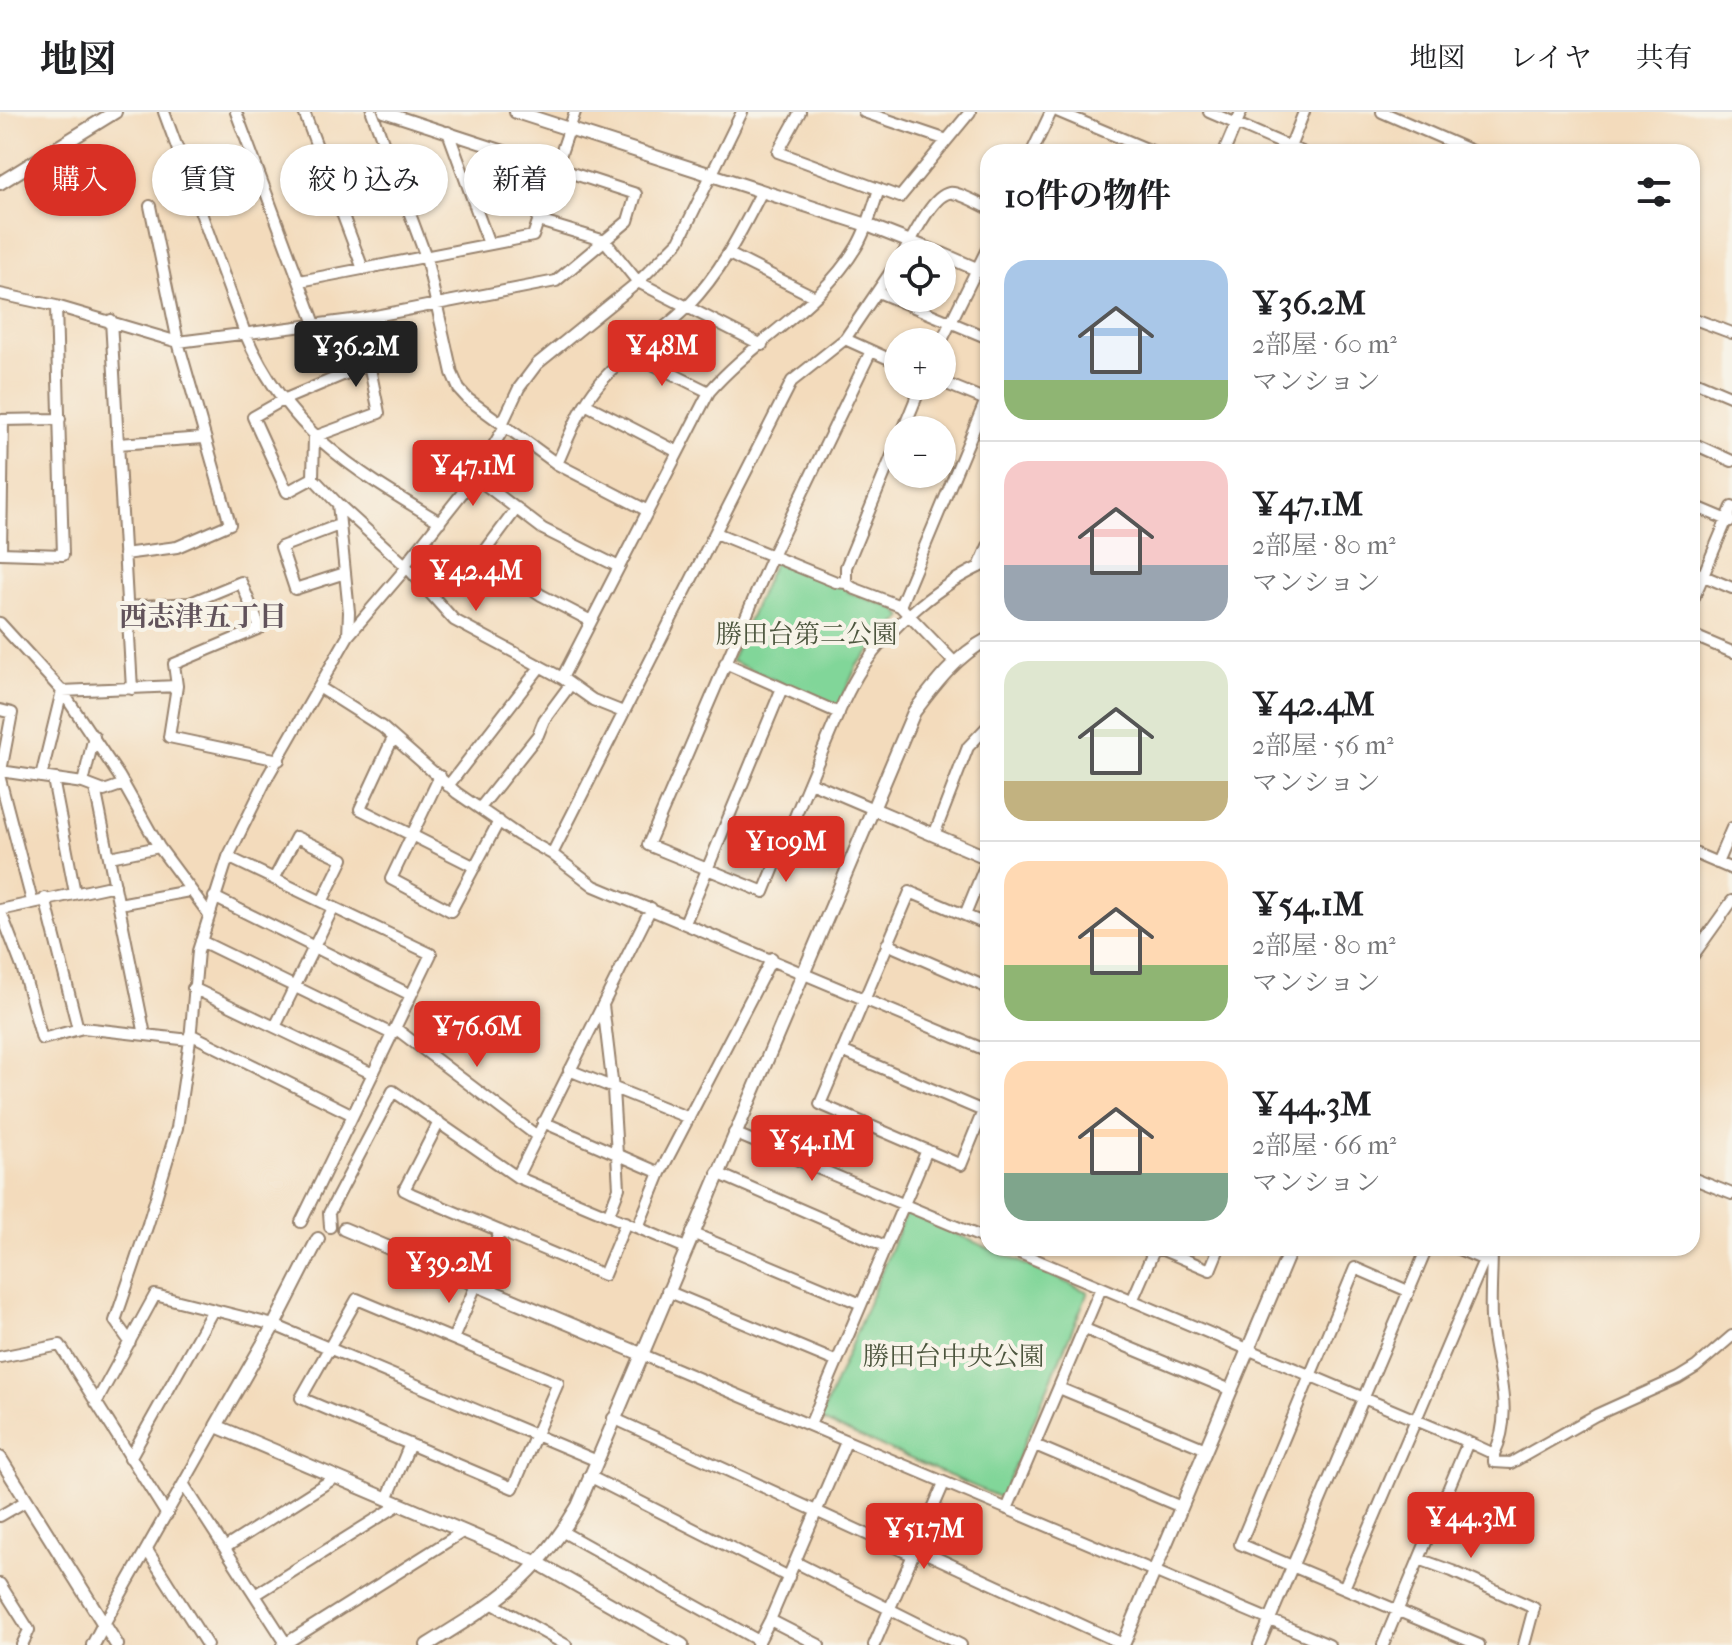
<!DOCTYPE html>
<html lang="ja">
<meta charset="utf-8">
<style>
:root{--surface:#fff;--page:#f6f6f6;--text:#202124;--muted:#757577;--line:#e0e0e0;--accent:#d93025}
body{margin:0;font-family:"IM FELL French Canon","Noto Serif JP",serif;background:var(--page);color:var(--text);height:100vh;display:flex;flex-direction:column;font-size:30px;white-space:nowrap}
*{box-sizing:border-box;margin:0}
p{font-size:26px;color:var(--muted)}
.icon{flex:none;width:44px;height:44px;fill:none;stroke:currentColor;stroke-width:2;stroke-linecap:round;stroke-linejoin:round}
.map{position:relative;flex:1;overflow:hidden}
.drawer{position:absolute;left:980px;top:32px;width:720px;height:1112px;display:flex;flex-direction:column;background:var(--surface);border-radius:24px;box-shadow:0 2px 6px #0004}
.drawer>*{flex:none}
.banner{position:absolute;left:24px;top:32px;width:760px;height:72px;display:flex;gap:16px}
.tools{position:absolute;left:884px;top:128px;display:grid;gap:16px}
.tools a{display:grid;place-items:center;width:72px;height:72px;border-radius:50%;background:var(--surface);box-shadow:0 2px 6px #0004;font-size:40px}
.price{position:absolute;translate:-50% -68px;padding:0 18px;border-radius:8px;background:var(--accent);color:#fff;font-size:26px;line-height:52px;filter:drop-shadow(0 2px 4px #0008)}
.price::after{content:'';position:absolute;left:50%;top:48px;width:24px;height:18px;margin-left:-12px;background:inherit;clip-path:polygon(0 0,100% 0,50% 100%)}
.price.current{background:#222;color:#fff}
ul{padding:0;list-style:none}
li{display:flex;align-items:center;gap:24px;height:200px;padding:0 24px}
li+li{border-top:2px solid var(--line)}
li span{display:grid;place-items:center;flex:none;width:224px;height:160px;border-radius:24px;color:#555}
li>.icon{margin-inline-start:auto}
span .icon{width:96px;height:96px;fill:#fffc;stroke-width:1}
li b{font-size:34px}
h2{display:flex;justify-content:space-between;align-items:center;height:96px;padding:0 24px;font-size:34px}
.pill{padding:0 28px;border-radius:36px;background:var(--surface);box-shadow:0 2px 6px #0004;font-size:28px;line-height:72px}
.pill.current{background:var(--accent);color:#fff}
header{display:flex;align-items:center;gap:48px;box-sizing:border-box;height:112px;padding:0 40px;background:var(--surface);border-bottom:2px solid var(--line)}
header strong{font-size:38px}
nav{display:flex;gap:44px;margin-inline-start:auto;font-size:28px}
.map>svg:first-child{display:block}
.green{fill:#81d699;stroke:#5e805c;stroke-width:2}
.lines{fill:none;stroke-linecap:round;stroke-linejoin:round}
.minor-casing{stroke:#97826d;stroke-width:14}
.tertiary-casing{stroke:#97826d;stroke-width:16}
.minor{stroke:#fff;stroke-width:10}
.tertiary{stroke:#fff;stroke-width:12}
.labels{text-anchor:middle;stroke-width:8;stroke-linejoin:round;paint-order:stroke}
.park-label{font-size:26px;fill:#4c553d;stroke:#f7f3e8}
.neighbourhood-label{font-size:28px;font-weight:bold;fill:#61535b;stroke:#f7f3e8}
</style>
<header>
<strong>地図</strong>
<nav><a>地図</a><a>レイヤ</a><a>共有</a></nav>
</header>
<div class="map">
<svg width="1732" height="1533" viewBox="0 0 1732 1533">
<rect width="100%" height="100%" fill="#f7f3e8"/>
<filter id="ink" filterUnits="userSpaceOnUse"><feTurbulence type="fractalNoise" baseFrequency=".0125" numOctaves="2"/><feDisplacementMap in="SourceGraphic" scale="16" xChannelSelector="R" yChannelSelector="G"/><feConvolveMatrix kernelMatrix="1 2 1 2 8 2 1 2 1" color-interpolation-filters="sRGB"/></filter>
<filter id="wash" filterUnits="userSpaceOnUse"><feTurbulence type="fractalNoise" baseFrequency=".006" numOctaves="4" result="noise"/><feDisplacementMap in="SourceGraphic" scale="32" xChannelSelector="R" yChannelSelector="G"/><feGaussianBlur stdDeviation="1.8" result="paint"/><feColorMatrix in="noise" values="0 0 0 0 0 0 0 0 0 0 0 0 0 0 0 0 0 1.4 0 .05"/><feComposite in="paint" operator="in"/></filter>
<g filter="url(#wash)">
<rect width="100%" height="100%" fill="#f3dbbc"/>
<path class="green" d="M774,450L835,473H845L848,480L896,497L903,505L857,553L838,596L731,549Z
M906,1100L1088,1180L1001,1386L820,1308Z"/>
</g>
<g filter="url(#ink)">
<g class="lines">
<g class="minor-casing">
<path id="minor" d="M164,0L245,221C287,319 352,357 440,410
M236,0L315,212
M304,0L363,157
M372,0L426,145L452,261L459,277L468,287L557,352L648,399
M800,0L778,40L900,85L970,0
M864,0L947,28
M1059,0L1154,40
M1209,0L1302,40
M1382,0L1474,40
M448,20L489,132
M1289,38L1304,0
M1032,40L1051,0
M1224,40L1241,0
M539,109L605,129L638,170L762,233
M729,142L815,185
M903,142C912,128 934,78 953,81C964,83 978,91 988,96
M300,169L533,124L575,0
M878,180L988,226
M0,182L56,194L178,230L360,207L556,169L628,109L636,82L384,0
M1692,206L1732,221
M111,208L132,577
M845,227L898,251
M941,230L988,135
M871,239L772,444L648,733L764,780C784,731 804,682 825,633C836,607 847,579 862,556C890,514 942,470 988,451
M630,241L709,280
M1692,268L1732,285
M585,292L678,340
M0,308L60,307
M502,312L519,276L537,252L638,170L679,129L742,0
M903,318L921,274
M1692,331L1732,349
M118,332L204,326
M557,352C569,325 580,294 600,271C625,241 661,222 688,194C720,161 740,122 761,81
M475,365L543,417L619,455
M313,366L287,380L253,305L283,288L369,252
M338,392L405,453L454,508L562,566L593,588L623,600
M1692,393L1730,409
M517,396L482,443L541,483L591,509
M339,413L281,435L295,477L345,461
M716,421L836,470L846,471L853,476L900,494L955,551
M0,441L63,443L56,194
M1,441L3,308
M124,442L177,435L230,412L178,230L150,94
M405,453L475,365L505,314
M979,455L988,434
M1692,459L1732,476
M846,471V455L898,329
M1692,490L1732,395
M900,494L986,288L942,270
M127,495L190,491L241,470L260,516L174,552L177,574L169,625L279,648
M0,511L62,579L119,664L159,735L208,801
M1692,523L1732,540
M348,524L349,500L338,392L313,366L314,325L379,301L360,207
M725,551L839,601
M562,566L709,280C754,228 821,195 857,134C867,117 873,96 879,77
M319,575L382,615L457,681L518,723L552,742L594,774L988,939
M0,598L12,601L1,659
M393,626L360,697L475,755
M0,659L83,671L104,679L124,672
M440,664L391,767L451,799L499,709
M41,665L62,579L177,574
M0,667L32,789
M53,667L75,781
M810,670L871,696
M83,671L94,624
M448,674L540,555
M95,676L145,923
M480,696L538,623L544,608L570,573
M934,723L968,635L988,614
M1692,740L1732,757
M552,742L792,269L845,227L898,149
M110,745L159,735
M228,745L431,842L301,1110
M1717,751L1732,716
M274,767L296,725L343,747L322,790
M214,785L411,883
M45,786L78,917
M119,792L189,779
M0,798L22,855L42,927L83,916L190,928
M0,798L115,773
M965,803L988,747
M685,811L782,576
M988,813L910,780L820,992L961,1053L988,987
M201,829L392,922
M887,832L988,876
M1692,845L1732,789
M193,876L373,962
M603,893L613,977L619,1076L609,1102
M275,915L333,796
M395,916L537,1024
M190,922L353,1003
M842,939L983,999
M569,958L689,1006
M439,1010L404,1078L412,1082L604,1163L626,1110
M543,1010L660,1061
M734,1021L988,1128
M717,1061L885,1134
M517,1065L651,796
M1692,1066L1732,1082
M330,1115L329,1101L393,979L517,1065L686,1136
M638,1115L660,1061L772,846
M692,1121L861,1192
M1008,1136L1468,1330L1494,1342V1350L1511,1351L1596,1303L1678,1266L1696,1255L1732,1224
M1158,1136L1210,1158L1219,1136
M1456,1136L1489,1150
M1492,1136C1492,1159 1490,1183 1491,1206C1494,1252 1516,1298 1494,1342
M478,1173L500,1119
M667,1179L835,1249
M1408,1179L1355,1156L1240,1432L1479,1533
M357,1187L558,1271L513,1376L301,1286Z
M1132,1189L1155,1136
M1085,1217L1231,1278
M453,1227L476,1173
M130,1230L115,1209L148,1112L177,1016L190,928L198,839L228,745L268,664L348,524L407,455
M641,1242L1329,1533
M0,1245L60,1233L167,1403
M1059,1276L1206,1337
M96,1291L155,1183L274,1213L595,1348
M613,1306L912,1443
M810,1313L927,1038
M1468,1330L1419,1447L1452,1459L1534,1496L1524,1533
M1035,1333L1181,1395
M130,1346L213,1198
M589,1364L789,1465
M184,1373L287,1533
M387,1387L410,1332
M1007,1397L1101,1176
M0,1404L26,1389
M563,1420L759,1529
M226,1435L336,1365
M915,1436L1123,1532
M147,1438L207,1533
M795,1450L961,1533
M0,1472L29,1518L22,1533
M1344,1476L1484,1148
M255,1483L400,1392
M493,1492L566,1533
M770,1508L819,1533
M104,1512L216,1314
M283,1533L464,1419
M757,1533L770,1508L846,1330
M874,1533L944,1371
M1259,1533L1427,1136
M1383,1533L1419,1447"/>
</g>
<g class="tertiary-casing">
<path id="tertiary" d="M516,0L867,113L941,142
M0,71L115,0
M942,142L988,162
M871,696L988,746
M344,1117L641,1242
M318,1127L274,1213L216,1314L538,1451L682,1533
M0,1346L117,1533
M93,1533L104,1512
M427,1533C497,1490 535,1467 578,1394L914,600C935,572 956,544 988,527
M1123,1533L1291,1136"/>
</g>
<use href="#minor" class="minor"/>
<use href="#tertiary" class="tertiary"/>
</g>
</g>
<g class="labels">
<g class="park-label">
<text x="807" y="531">勝田台第二公園</text>
<text x="954" y="1253">勝田台中央公園</text>
</g>
<g class="neighbourhood-label">
<text x="203" y="514">西志津五丁目</text>
</g>
</g>
</svg>
<div class="tools">
<a><svg class="icon" aria-label="locate" viewBox="0 0 24 24"><circle cx="12" cy="12" r="6"/><path d="M12 2v4M12 18v4M2 12h4M18 12h4"/></svg></a>
<a>+</a>
<a>−</a>
</div>
<b class="price" style="left:662px;top:276px">¥48M</b>
<b class="price current" style="left:356px;top:277px">¥36.2M</b>
<b class="price" style="left:473px;top:396px">¥47.1M</b>
<b class="price" style="left:476px;top:501px">¥42.4M</b>
<b class="price" style="left:786px;top:772px">¥109M</b>
<b class="price" style="left:477px;top:957px">¥76.6M</b>
<b class="price" style="left:812px;top:1071px">¥54.1M</b>
<b class="price" style="left:449px;top:1193px">¥39.2M</b>
<b class="price" style="left:1471px;top:1448px">¥44.3M</b>
<b class="price" style="left:924px;top:1459px">¥51.7M</b>
<div class="banner">
<a class="pill current">購入</a>
<a class="pill">賃貸</a>
<a class="pill">絞り込み</a>
<a class="pill">新着</a>
</div>
<section class="drawer">
<h2>10件の物件<svg class="icon" aria-label="filters" viewBox="0 0 24 24"><path d="M4 7h16M4 17h16"/><circle cx="9" cy="7" r="2"/><circle cx="15" cy="17" r="2"/></svg></h2>
<ul>
<li><span style="background:linear-gradient(#a9c7e8 75%,#8fb573 0)"><svg class="icon" aria-label="home" viewBox="0 0 24 24"><path d="M3 11l9-7 9 7M6 9v11h12V9"/></svg></span><div><b>¥36.2M</b><p>2部屋 · 60 m²</p><p>マンション</p></div></li>
<li><span style="background:linear-gradient(#f6c9c9 65%,#9aa5b1 0)"><svg class="icon" aria-label="home" viewBox="0 0 24 24"><path d="M3 11l9-7 9 7M6 9v11h12V9"/></svg></span><div><b>¥47.1M</b><p>2部屋 · 80 m²</p><p>マンション</p></div></li>
<li><span style="background:linear-gradient(#dfe7d0 75%,#c2b280 0)"><svg class="icon" aria-label="home" viewBox="0 0 24 24"><path d="M3 11l9-7 9 7M6 9v11h12V9"/></svg></span><div><b>¥42.4M</b><p>2部屋 · 56 m²</p><p>マンション</p></div></li>
<li><span style="background:linear-gradient(#ffd9b3 65%,#8fb573 0)"><svg class="icon" aria-label="home" viewBox="0 0 24 24"><path d="M3 11l9-7 9 7M6 9v11h12V9"/></svg></span><div><b>¥54.1M</b><p>2部屋 · 80 m²</p><p>マンション</p></div></li>
<li><span style="background:linear-gradient(#ffd9b3 70%,#7fa58c 0)"><svg class="icon" aria-label="home" viewBox="0 0 24 24"><path d="M3 11l9-7 9 7M6 9v11h12V9"/></svg></span><div><b>¥44.3M</b><p>2部屋 · 66 m²</p><p>マンション</p></div></li>
</ul>
</section>
</div>
